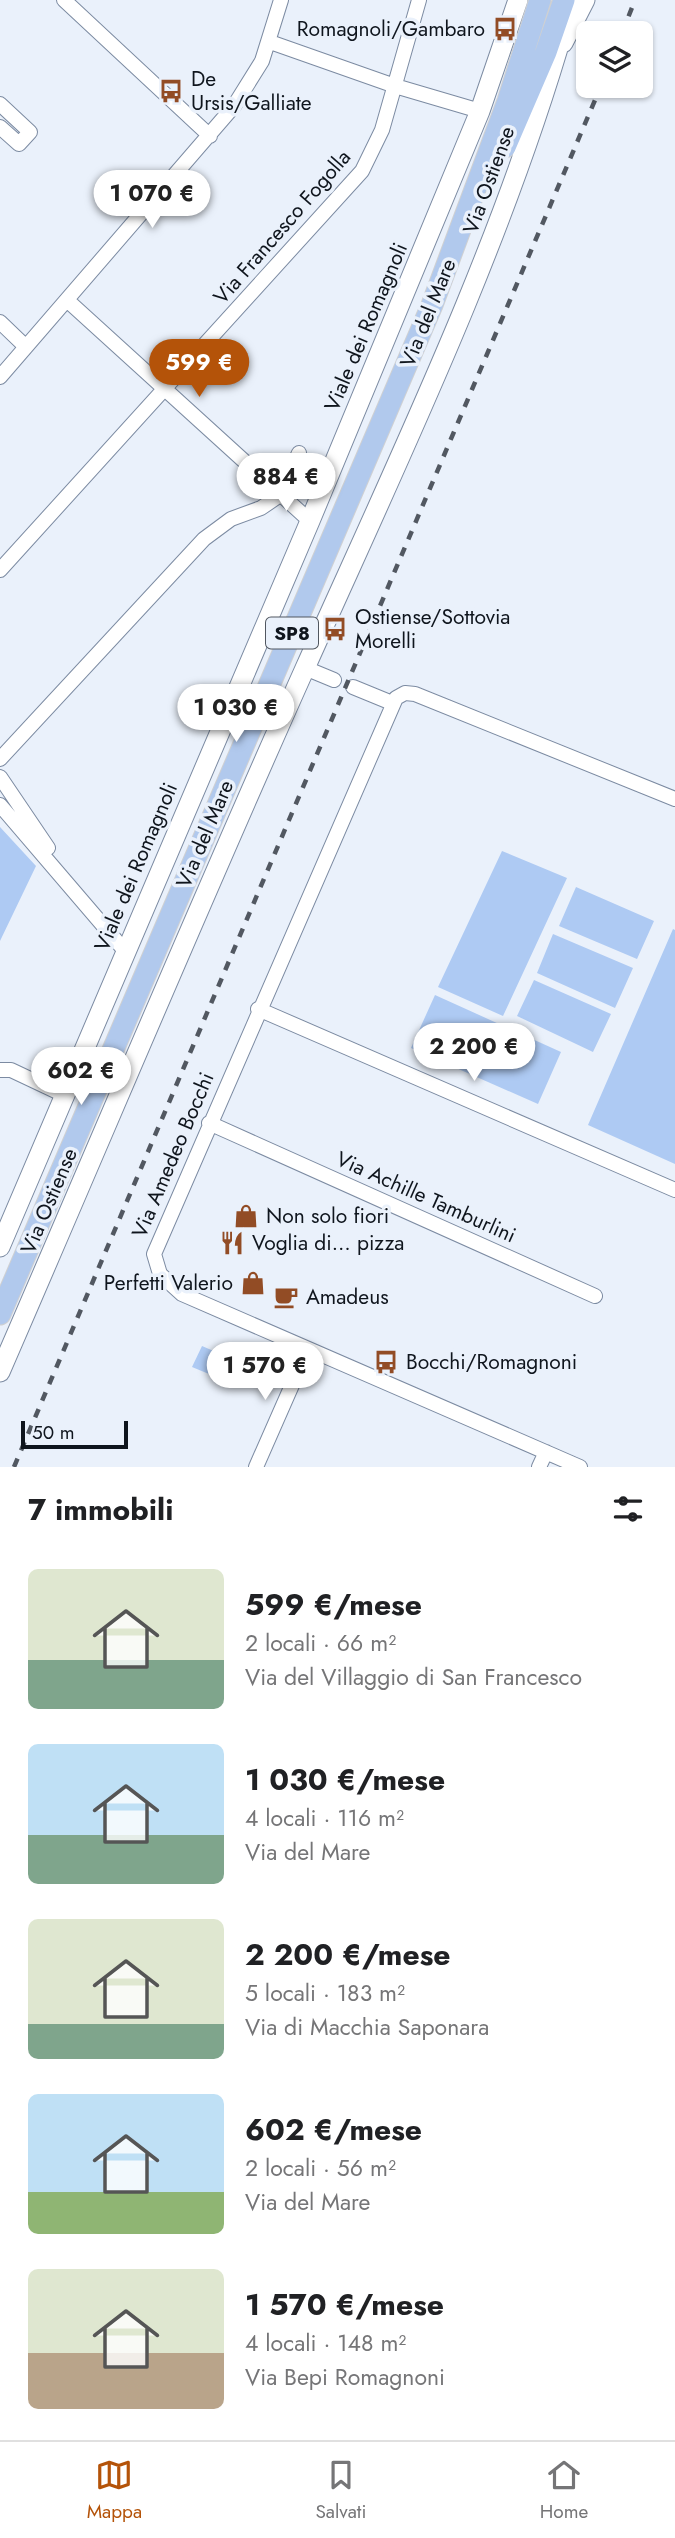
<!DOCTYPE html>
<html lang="it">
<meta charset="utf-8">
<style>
:root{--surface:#fff;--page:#f2f2f2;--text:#202124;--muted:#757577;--line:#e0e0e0;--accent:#b45309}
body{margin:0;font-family:Jost,sans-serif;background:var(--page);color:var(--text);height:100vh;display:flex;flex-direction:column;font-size:26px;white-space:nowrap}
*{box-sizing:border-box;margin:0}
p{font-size:23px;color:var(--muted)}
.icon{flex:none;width:38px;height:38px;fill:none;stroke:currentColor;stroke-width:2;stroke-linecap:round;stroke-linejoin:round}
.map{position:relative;height:1467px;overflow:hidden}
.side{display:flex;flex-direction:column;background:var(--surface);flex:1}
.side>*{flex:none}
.controls{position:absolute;left:576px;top:21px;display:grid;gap:14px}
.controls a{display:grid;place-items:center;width:77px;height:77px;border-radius:10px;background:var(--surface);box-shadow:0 2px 5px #0004;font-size:35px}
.scale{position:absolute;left:21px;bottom:18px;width:107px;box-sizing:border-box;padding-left:7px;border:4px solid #0f151d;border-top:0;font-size:19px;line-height:24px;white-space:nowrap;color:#0f151d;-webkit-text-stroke:5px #eaf1fb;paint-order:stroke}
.price{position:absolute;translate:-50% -60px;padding:0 16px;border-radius:24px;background:#fff;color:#222;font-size:23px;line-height:46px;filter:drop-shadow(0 2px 4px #0008)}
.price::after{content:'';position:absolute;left:50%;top:42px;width:21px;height:16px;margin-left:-10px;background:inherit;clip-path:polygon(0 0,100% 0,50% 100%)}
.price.current{background:var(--accent);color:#fff}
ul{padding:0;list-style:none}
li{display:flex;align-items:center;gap:21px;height:175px;padding:0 28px}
li span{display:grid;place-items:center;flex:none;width:196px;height:140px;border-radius:10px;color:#555}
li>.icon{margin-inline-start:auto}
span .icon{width:84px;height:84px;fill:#fffc;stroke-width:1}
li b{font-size:30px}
h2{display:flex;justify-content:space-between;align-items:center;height:84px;padding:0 28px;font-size:30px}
.menu{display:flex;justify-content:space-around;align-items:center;height:98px;border-top:2px solid var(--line);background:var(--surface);font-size:19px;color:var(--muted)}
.menu a{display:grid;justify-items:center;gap:4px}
.menu .current{color:var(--accent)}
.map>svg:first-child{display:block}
.green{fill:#aecaf3}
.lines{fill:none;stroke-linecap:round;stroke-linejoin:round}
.street-casing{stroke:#7c8ba2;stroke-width:16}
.secondary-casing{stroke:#7c8ba2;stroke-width:21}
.primary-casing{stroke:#cfd0d2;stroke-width:23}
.street{stroke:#fff;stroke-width:14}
.secondary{stroke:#fff;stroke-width:19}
.primary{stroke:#b1c9ed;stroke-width:21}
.rail{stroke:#525861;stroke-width:4.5;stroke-dasharray:9 9;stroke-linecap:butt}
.labels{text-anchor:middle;stroke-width:7;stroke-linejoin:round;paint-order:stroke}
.shield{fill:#eaf1fb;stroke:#515760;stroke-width:2}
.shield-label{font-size:19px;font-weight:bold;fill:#0f151d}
.poi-label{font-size:21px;fill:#0f151d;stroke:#eaf1fb;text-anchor:start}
.street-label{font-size:21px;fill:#0f151d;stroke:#eaf1fb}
</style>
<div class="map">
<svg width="675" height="1467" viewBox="0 0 675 1467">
<rect width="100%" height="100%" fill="#eaf1fb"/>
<path class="green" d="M0,827L36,866L0,941Z
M502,851L567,878L503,1016L438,987Z
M576,887L654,921L637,959L559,926Z
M673,929L675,930V1164L588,1125Z
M553,934L633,968L615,1008L537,973Z
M534,980L611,1014L593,1052L517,1016Z
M435,995L561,1052L538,1104L411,1048Z
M202,1346L230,1358L221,1379L192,1367Z"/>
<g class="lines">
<g class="street-casing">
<path id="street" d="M64,0L210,136
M270,42L395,86L480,111
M0,104L30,132L19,144L0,127
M68,301L310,521
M0,322L26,347
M0,377L234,106L262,61L281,0
M0,570L362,171L382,130L419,0
M305,668L334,680
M353,687L392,703
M0,759L204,539L231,519L261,508L280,495L299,453
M0,777L48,848
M0,805L125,951
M258,1009L675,1190
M0,1070H11L64,1095
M209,1123L595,1296
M256,1467L307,1351
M539,1467L546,1452
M580,1467L182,1294L160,1274L154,1254L396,698L405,693L415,694L675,799"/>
</g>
<g class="secondary-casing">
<path id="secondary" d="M563,43L585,0
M0,1247L310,521L480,111L518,0
M0,1372C102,1137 201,900 306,666C400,456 500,249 564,28"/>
</g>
<g class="primary-casing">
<path id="primary" d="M505,147L546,52L564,0
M0,1314L432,305L508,101L540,0"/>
</g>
<use href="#street" class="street"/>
<use href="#secondary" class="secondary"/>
<use href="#primary" class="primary"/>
<path class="rail" d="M622,33L635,0
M14,1467L601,86"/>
</g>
<defs>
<g id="bus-bare" transform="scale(1.89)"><path d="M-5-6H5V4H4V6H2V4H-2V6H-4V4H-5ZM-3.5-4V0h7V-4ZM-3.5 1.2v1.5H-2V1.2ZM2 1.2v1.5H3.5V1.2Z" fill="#924c25" stroke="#eaf1fb" stroke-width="2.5" paint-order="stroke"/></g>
<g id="shop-bare" transform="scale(1.89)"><path d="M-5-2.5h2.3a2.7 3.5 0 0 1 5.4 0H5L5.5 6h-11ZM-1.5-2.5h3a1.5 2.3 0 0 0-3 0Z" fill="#924c25" stroke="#eaf1fb" stroke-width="2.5" paint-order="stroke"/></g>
<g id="restaurant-bare" transform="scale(1.89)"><path d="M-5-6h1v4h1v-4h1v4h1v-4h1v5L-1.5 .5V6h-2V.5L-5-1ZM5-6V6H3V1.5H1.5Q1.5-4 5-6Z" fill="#924c25" stroke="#eaf1fb" stroke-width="2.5" paint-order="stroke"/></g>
<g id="cafe-bare" transform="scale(1.89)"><path d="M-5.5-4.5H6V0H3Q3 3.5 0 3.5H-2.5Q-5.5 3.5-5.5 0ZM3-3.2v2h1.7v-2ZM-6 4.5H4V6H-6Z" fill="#924c25" stroke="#eaf1fb" stroke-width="2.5" paint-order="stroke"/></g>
</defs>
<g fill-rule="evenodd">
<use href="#bus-bare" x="505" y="29"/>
<use href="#bus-bare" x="171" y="91"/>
<use href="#bus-bare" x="335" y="629"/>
<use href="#shop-bare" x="246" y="1216"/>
<use href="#restaurant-bare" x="232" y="1243"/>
<use href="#shop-bare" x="253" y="1283"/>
<use href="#cafe-bare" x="286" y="1297"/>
<use href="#bus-bare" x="386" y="1362"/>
</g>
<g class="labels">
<rect class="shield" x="266" y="617.5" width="52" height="31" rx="5"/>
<g class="shield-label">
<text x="292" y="640">SP8</text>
</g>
<g class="poi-label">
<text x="485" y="36" text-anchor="end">Romagnoli/Gambaro</text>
<text x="191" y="86">De<tspan x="191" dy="24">Ursis/Galliate</tspan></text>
<text x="355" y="624">Ostiense/Sottovia<tspan x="355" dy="24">Morelli</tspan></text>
<text x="266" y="1223">Non solo fiori</text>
<text x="252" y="1250">Voglia di… pizza</text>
<text x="233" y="1290" text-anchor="end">Perfetti Valerio</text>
<text x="306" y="1304">Amadeus</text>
<text x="406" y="1369">Bocchi/Romagnoni</text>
</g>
<g class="street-label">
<text transform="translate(489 180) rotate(-70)" y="7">Via Ostiense</text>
<text transform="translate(282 227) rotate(-49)" y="7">Via Francesco Fogolla</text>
<text transform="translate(428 313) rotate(-68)" y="7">Via del Mare</text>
<text transform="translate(366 327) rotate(-67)" y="7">Viale dei Romagnoli</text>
<text transform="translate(205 834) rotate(-67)" y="7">Via del Mare</text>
<text transform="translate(136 867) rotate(-67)" y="7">Viale dei Romagnoli</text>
<text transform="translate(173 1155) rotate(-67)" y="7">Via Amedeo Bocchi</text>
<text transform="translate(426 1197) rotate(24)" y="7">Via Achille Tamburlini</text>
<text transform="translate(49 1201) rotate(-67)" y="7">Via Ostiense</text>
</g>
</g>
</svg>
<div class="controls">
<a><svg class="icon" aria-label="layers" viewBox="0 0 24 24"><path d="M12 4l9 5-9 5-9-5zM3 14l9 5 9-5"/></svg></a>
</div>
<div class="scale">50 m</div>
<b class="price" style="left:152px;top:230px">1 070 €</b>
<b class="price current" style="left:199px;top:399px">599 €</b>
<b class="price" style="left:286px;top:513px">884 €</b>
<b class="price" style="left:236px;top:744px">1 030 €</b>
<b class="price" style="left:474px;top:1083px">2 200 €</b>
<b class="price" style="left:81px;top:1107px">602 €</b>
<b class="price" style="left:265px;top:1402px">1 570 €</b>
</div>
<section class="side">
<h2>7 immobili<svg class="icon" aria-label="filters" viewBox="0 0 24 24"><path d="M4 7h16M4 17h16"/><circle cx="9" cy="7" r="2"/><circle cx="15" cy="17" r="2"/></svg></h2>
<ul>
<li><span style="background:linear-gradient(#dfe7d0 65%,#7fa58c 0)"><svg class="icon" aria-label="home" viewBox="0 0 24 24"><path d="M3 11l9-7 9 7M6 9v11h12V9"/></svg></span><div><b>599 €/mese</b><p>2 locali · 66 m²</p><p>Via del Villaggio di San Francesco</p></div></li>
<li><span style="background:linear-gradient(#bfe0f5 65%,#7fa58c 0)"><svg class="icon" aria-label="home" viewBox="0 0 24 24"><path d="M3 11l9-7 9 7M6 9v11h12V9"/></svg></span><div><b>1 030 €/mese</b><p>4 locali · 116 m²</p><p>Via del Mare</p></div></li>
<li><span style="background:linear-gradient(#dfe7d0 75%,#7fa58c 0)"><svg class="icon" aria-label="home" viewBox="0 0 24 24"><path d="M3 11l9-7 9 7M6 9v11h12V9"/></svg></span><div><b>2 200 €/mese</b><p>5 locali · 183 m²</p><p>Via di Macchia Saponara</p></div></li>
<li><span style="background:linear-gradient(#bfe0f5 70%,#8fb573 0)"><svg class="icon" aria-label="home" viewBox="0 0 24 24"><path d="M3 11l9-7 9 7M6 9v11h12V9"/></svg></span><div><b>602 €/mese</b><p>2 locali · 56 m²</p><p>Via del Mare</p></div></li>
<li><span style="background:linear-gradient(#dfe7d0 60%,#b9a48a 0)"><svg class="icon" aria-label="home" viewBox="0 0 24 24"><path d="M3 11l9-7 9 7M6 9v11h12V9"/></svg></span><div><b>1 570 €/mese</b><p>4 locali · 148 m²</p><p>Via Bepi Romagnoni</p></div></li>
</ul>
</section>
<nav class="menu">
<a class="current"><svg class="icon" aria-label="map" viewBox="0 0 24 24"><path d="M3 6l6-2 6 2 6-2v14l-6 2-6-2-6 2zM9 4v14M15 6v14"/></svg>Mappa</a>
<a><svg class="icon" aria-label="saved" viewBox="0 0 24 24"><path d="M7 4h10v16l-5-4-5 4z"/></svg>Salvati</a>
<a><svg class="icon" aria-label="home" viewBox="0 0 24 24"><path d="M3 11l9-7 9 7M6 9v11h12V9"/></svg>Home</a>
</nav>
